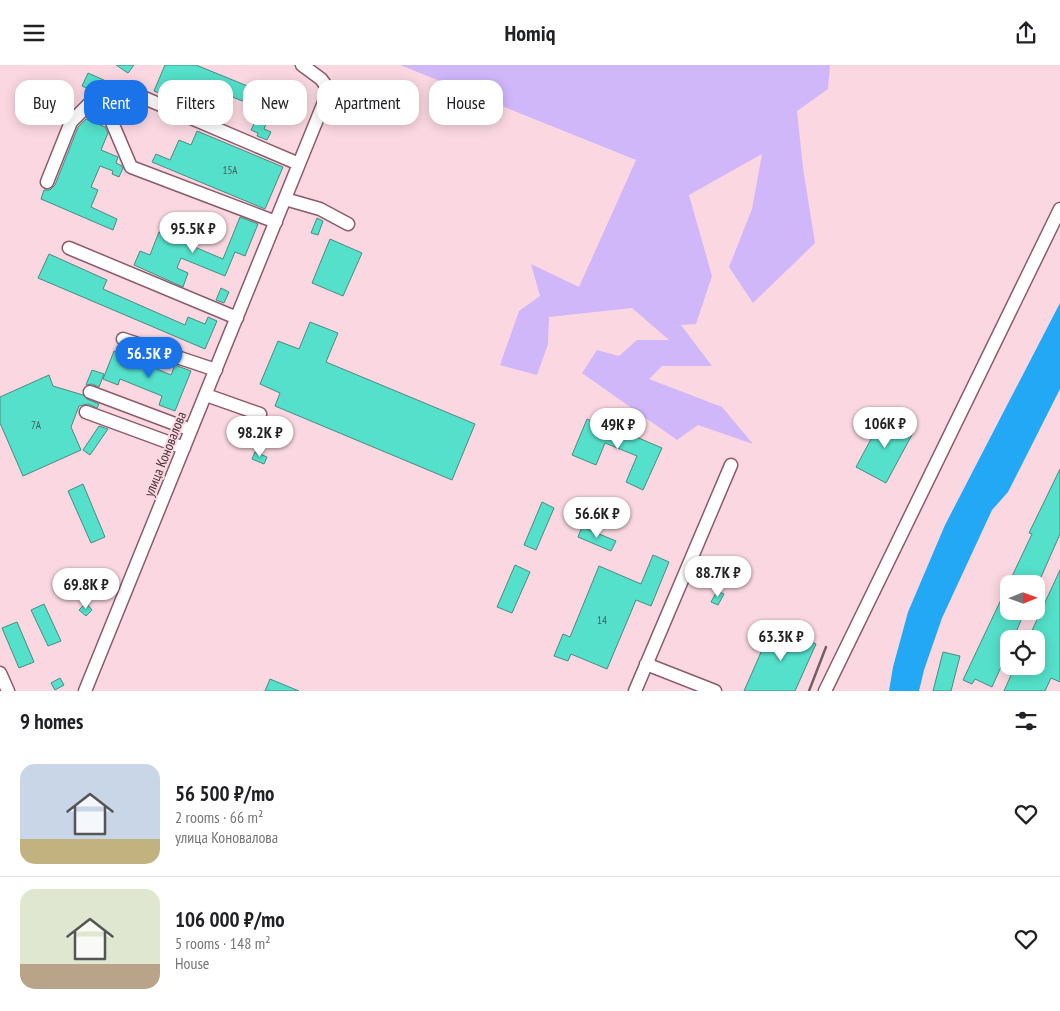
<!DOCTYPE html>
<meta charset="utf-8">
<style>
:root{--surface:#fff;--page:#f2f2f2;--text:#202124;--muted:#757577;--line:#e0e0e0;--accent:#1a73e8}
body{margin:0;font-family:"PT Sans Narrow",sans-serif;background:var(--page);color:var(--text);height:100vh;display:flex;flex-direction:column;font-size:19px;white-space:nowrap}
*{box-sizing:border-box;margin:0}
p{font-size:16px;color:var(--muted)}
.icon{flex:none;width:28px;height:28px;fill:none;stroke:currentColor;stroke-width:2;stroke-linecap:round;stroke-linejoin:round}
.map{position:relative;height:626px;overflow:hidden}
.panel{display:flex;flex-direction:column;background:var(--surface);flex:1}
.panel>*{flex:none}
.hud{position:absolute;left:15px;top:15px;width:500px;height:45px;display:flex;gap:10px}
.needle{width:32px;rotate:89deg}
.buttons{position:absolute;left:1000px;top:510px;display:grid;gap:10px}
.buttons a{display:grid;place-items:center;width:45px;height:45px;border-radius:10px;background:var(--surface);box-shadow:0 2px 12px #0003;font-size:25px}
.price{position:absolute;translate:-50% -42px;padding:0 11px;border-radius:18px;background:#fff;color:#222;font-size:16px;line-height:32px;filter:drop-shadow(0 1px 2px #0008)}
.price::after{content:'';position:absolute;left:50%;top:30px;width:15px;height:11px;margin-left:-8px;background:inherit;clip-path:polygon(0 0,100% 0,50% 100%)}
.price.active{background:var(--accent);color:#fff}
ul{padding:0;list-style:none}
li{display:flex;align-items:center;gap:15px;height:125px;padding:0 20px}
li+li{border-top:1px solid var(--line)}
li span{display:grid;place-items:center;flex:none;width:140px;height:100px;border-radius:15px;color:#555}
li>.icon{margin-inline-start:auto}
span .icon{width:60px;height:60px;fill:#fffc;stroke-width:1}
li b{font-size:21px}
h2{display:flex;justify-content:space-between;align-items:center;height:60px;padding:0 20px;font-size:21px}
.tag{padding:0 18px;border-radius:15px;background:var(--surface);box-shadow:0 2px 12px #0003;font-size:18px;line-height:45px}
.tag.active{background:var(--accent);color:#fff}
header{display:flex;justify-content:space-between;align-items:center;height:65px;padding:0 20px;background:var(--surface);font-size:22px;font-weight:600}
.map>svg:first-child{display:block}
.green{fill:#d0b7f9}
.water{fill:#22a8f4}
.building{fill:#54e0ca;stroke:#4b8a7f}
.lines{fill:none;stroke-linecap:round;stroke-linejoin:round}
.minor-casing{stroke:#8c5b69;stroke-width:15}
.minor{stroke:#fff;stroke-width:12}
.rail{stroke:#775e65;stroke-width:2.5}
.labels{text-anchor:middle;stroke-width:4;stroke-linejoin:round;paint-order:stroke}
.number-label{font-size:11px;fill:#495b5a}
.street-label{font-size:14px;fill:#452f35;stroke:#fbd8e1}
</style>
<header><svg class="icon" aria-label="menu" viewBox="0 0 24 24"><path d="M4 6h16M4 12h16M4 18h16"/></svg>Homiq<svg class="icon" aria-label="share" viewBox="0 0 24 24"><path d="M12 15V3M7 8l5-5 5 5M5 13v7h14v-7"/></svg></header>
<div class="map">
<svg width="1060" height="626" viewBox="0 0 1060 626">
<rect width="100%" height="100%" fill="#fbd8e1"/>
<path class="green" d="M400,0H830L828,24L797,46L803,103L815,178L753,238L729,202L752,144L762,89L689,130L712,211L696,259L681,260L712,301H662L649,314L722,342L753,379L698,360L677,375L582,308L597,285L619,291L637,275H669L632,243L549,252L548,279L537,310L500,300L519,246L540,231L531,199L579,222L636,95Z"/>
<path class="water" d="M1060,238V324L1008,427L992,445L942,553L924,605L919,626H889L893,602L908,547L945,460Z"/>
<path class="building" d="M116,0H134L128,8Z
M165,0H196L267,29L261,43L214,25L210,35L231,44L226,56L154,26Z
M88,8L106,16L100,29L82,21Z
M86,54L105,62L108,68L101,85L118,92L116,98L122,101L123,103L119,112L112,109L113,106L100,101L91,122L98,125L91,142L117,154L113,165L41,134L44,125H50L55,120L78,62Z
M256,55L266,59L264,64L271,67L267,75L257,71L258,68L251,65Z
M197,66L283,102L265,144L152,97L156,89L170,95L179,75L191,80Z
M240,152L258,159L245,191L235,187L225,211L181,193L177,203L188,208L183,222L134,200L140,186L150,190L159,167L223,194Z
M317,153L323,156L318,170L311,168Z
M330,174L362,188L343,231L312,218Z
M49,189L107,215L103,224L185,260L188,252L205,259L208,252L217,256L205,284L38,213Z
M221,223L229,227L224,238L216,235Z
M310,257L338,268L326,297L475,359L452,415L275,341L280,328L260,319L278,276L299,284Z
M114,286L171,310L175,300L191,306L175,346L159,340L162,331L120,314L118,320L103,314Z
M92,305L104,309L99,322L92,319L86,320Z
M49,310L53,321L83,330L87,334L99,339L97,343L88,339L79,341L71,362L81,385L23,411L0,358V332Z
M884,350L914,366L886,418L856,402Z
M587,354L612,365L613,362L662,383L643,425L626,417L637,391L605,378L596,400L572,390Z
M99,361L108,364L90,390L83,385Z
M255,387L267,392L264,399L252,394Z
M1060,404V469L1038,519H1009V546H1025L1013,574H1009V584L992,622L975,614L972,619L963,615L1032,469L1029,468Z
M83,419L105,472L91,478L68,426Z
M542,437L554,443L536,485L524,480Z
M582,462L616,476L611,486L578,472Z
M653,490L669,497L651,541L636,535L607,604L571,589L568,596L554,591L563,569L570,572L599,501L641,519Z
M515,500L530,507L512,548L497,542Z
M1060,505V617L1051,613L1045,626H1004L1015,601H1036V574H1028Z
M717,526L724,529L718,540L711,537Z
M86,538L92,545L86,551L79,545Z
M44,539L61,576L48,581L31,545Z
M17,557L34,597L19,603L2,563Z
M773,560L816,579L795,626H744Z
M943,587L960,591L951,626H933Z
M60,613L64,620L55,625L51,618Z
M270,614L299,626H265Z"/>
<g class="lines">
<g class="minor-casing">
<path id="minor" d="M128,26L299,99
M47,117L71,57L91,37L111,55L131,102L276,157
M285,134L320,144L348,159
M69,183L237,253
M123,274L216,305
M90,327L191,365
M206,330L260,349
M86,347L184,383
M646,599L715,626
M0,608L8,626
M85,626L329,25L321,14L302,0
M635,626L731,400
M825,626L1060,144"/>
</g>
<use href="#minor" class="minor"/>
<path class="rail" d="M809,626L826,582"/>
</g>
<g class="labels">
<g class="number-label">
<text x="230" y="109">15А</text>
<text x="36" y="364">7А</text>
<text x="602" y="559">14</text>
</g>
<g class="street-label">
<text transform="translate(165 389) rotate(-68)" y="5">улица Коновалова</text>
</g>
</g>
</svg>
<div class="buttons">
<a><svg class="needle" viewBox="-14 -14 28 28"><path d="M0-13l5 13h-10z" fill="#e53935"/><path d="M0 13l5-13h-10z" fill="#757577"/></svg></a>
<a><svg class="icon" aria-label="locate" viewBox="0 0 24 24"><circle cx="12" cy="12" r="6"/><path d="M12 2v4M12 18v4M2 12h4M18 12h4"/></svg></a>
</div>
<b class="price" style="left:193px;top:189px">95.5K ₽</b>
<b class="price active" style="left:149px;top:314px">56.5K ₽</b>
<b class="price" style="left:885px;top:384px">106K ₽</b>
<b class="price" style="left:618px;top:385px">49K ₽</b>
<b class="price" style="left:260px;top:393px">98.2K ₽</b>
<b class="price" style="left:597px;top:474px">56.6K ₽</b>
<b class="price" style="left:718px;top:533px">88.7K ₽</b>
<b class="price" style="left:86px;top:545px">69.8K ₽</b>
<b class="price" style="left:781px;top:597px">63.3K ₽</b>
<div class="hud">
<a class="tag">Buy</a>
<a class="tag active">Rent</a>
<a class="tag">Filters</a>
<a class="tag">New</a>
<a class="tag">Apartment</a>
<a class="tag">House</a>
</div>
</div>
<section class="panel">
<h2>9 homes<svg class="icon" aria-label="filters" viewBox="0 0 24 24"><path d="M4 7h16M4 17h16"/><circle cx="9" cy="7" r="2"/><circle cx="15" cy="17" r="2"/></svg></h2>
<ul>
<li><span style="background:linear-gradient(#c9d6e8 75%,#c2b280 0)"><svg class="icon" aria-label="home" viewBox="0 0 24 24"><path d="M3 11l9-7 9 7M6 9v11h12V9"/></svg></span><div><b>56 500 ₽/mo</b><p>2 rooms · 66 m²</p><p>улица Коновалова</p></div><svg class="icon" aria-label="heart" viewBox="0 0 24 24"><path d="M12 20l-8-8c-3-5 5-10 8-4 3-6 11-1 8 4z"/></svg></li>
<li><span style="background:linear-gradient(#dfe7d0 75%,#b9a48a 0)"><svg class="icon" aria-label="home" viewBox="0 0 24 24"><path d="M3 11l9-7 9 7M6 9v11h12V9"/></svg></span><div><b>106 000 ₽/mo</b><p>5 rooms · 148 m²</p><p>House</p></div><svg class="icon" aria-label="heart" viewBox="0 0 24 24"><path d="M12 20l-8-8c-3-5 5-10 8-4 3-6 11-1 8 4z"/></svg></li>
</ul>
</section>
